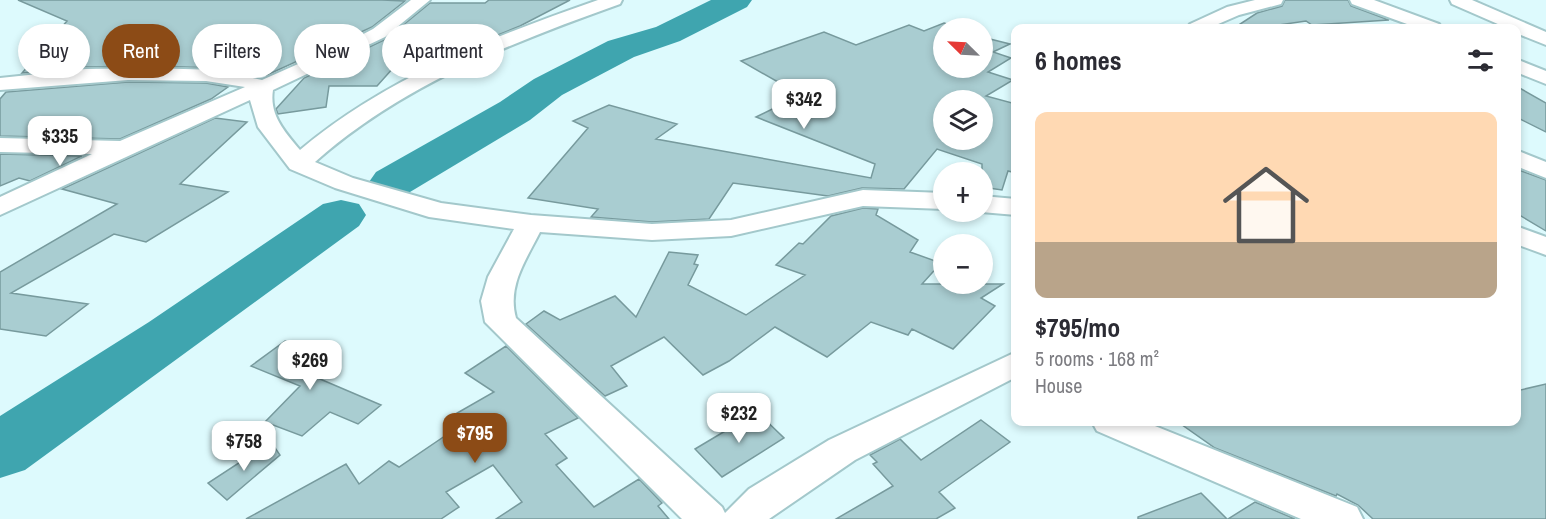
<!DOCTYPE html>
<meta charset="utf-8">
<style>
:root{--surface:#fff;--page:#f2f2f3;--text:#2b2b33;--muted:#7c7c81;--line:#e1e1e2;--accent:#8c4b16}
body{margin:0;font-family:"Archivo Narrow",sans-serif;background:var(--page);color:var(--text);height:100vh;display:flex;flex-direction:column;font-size:22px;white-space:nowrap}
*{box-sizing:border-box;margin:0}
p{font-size:20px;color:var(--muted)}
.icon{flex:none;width:33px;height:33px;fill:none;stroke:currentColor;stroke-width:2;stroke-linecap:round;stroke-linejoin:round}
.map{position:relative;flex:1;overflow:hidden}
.sheet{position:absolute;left:1011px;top:24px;width:510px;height:402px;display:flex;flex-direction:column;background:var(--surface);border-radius:12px;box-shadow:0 3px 9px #0003}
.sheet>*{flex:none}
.top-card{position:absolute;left:18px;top:24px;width:570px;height:54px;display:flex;gap:12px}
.needle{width:39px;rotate:294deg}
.buttons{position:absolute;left:933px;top:18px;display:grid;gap:12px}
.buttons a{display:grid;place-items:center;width:60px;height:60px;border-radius:50%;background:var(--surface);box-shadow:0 3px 9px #0003;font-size:30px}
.price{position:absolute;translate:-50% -51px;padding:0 14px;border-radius:12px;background:#fff;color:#222;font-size:20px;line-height:39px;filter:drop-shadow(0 2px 3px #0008)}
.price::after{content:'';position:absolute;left:50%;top:36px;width:18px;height:14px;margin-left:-9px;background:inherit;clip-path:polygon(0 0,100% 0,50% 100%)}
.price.selected{background:var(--accent);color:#fff}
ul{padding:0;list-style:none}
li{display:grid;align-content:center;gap:12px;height:318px;padding:0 24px}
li+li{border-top:2px solid var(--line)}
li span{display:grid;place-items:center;height:186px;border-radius:12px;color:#555}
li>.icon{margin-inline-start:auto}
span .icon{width:108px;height:108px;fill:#fffc;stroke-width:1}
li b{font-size:26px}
h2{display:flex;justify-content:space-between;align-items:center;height:72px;padding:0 24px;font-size:26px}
.chip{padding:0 21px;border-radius:27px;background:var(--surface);box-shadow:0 3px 9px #0003;font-size:21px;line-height:54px}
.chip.selected{background:var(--accent);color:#fff}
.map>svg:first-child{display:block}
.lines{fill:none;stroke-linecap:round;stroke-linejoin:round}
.river{fill:#3fa5af;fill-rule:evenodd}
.building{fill:#a9cdd1;stroke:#779a9d;stroke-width:1.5;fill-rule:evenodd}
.minor-casing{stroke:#a3c8cb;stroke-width:4}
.minor{fill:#fff;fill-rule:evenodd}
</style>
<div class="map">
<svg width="1546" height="519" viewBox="0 0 1546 519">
<rect width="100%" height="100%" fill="#ddfafd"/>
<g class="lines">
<path class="river" d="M711,0H752L747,7L680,41L634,57L562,95L530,120L410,192L393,196L376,192L369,182L376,172L500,102L534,79L608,41L656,27Z
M341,200L359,204L366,215L359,226L25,470L0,478V416L149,322L323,204Z"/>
</g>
<path class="building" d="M18,0H382L405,1L372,27L267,75L218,68L149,66L86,67L22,73L67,21Z
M489,0H570L520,26L471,46L447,45L420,68L394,67L377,86H329L326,107L278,114L276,109L304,78L386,39L430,3H485Z
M1285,0H1348L1351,6L1389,20L1312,25L1306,21L1258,28H1234L1257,13L1282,6Z
M944,23L959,28H944V68H982V37L1010,44L993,52L1011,58L988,72L1013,80L986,96L1016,104V173L1008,171L1002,190L982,187V164L937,149L904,189L862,188L828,196L733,183L709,219L652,222L591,217L598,209L528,198L588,128L573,121L609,105L677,124L656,139L871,178L875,164L756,117L801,95L741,61L824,32L856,45L909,25L924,31ZM944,100H982V140H944Z
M128,82L206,83L228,87L211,99L120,139L0,136V99L6,92Z
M1516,86L1546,103V132L1516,117Z
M215,118L247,122L180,184L228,192L146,242L114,234L11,293L88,304L46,336L0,329V272L117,204L62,189Z
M0,154L82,156L30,181L19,178L0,186Z
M1516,169L1546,180V231L1516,213Z
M863,208L878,209L876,215L918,240L910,252L941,263L922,284H1003L981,298L995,306L953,349L912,329L908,335L871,322L827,357L775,327L729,361L703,375L664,337L611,366L627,386L605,396L526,324L544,311L560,320L615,296L636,317L669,252L698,255L694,264L698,265L688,285L746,315L805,275L776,265L799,243L803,244L831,216Z
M285,341L333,360L313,376L381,405L358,424L330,412L302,436L265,422L300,386L251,366Z
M506,346L578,418L545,434L567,458L556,465L594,507L639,479L662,503L658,506L669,519H496L522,502L493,465L446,492L459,507L441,519H246L346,464L359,484L389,461L399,467L461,425L452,416L494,392L465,373Z
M1546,384V519H1373L1358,505L1337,494L1336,496L1215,448L1178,422H1516V391Z
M757,412L784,438L722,477L695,449Z
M981,420L1010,442L939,492L955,508L936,519H836L893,486L873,464L877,462L870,455L900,439L921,460Z
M271,442L280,455L227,500L208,483Z
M1201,493L1227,519H1138V517Z
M1255,502L1295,519H1228Z"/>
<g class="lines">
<g class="minor-casing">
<path id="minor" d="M411,0H430L385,37L273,90C269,115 285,132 300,150C387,77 492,37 598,0H622L620,4C511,43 403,84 315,162L353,178L441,203L531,215L652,224L731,220L863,190L944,193V209L863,206L731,236L652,240L540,232C526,260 507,286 516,318L722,507L725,513L749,489L829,440L1016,352V377L855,460L769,519H682L485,322L481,301L488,277L514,229L429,217L335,188L290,169L258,127L250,100L0,215V197L92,154L0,152V138L120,141L245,87L206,81L128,80L0,90V78L86,69L149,68L218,70L262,80L350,41L373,29Z
M1255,0H1283L1281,4L1239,15L1209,28H1187L1190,24L1227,7Z
M1350,0H1374L1439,24L1442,28H1418L1352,4Z
M1450,0H1472L1546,32V45L1516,33V28H1507L1452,4Z
M1516,59L1546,71V84L1516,72Z
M1516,150L1546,162V178L1516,166Z
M982,196L1016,199V215L981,212Z
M1516,226L1546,237V255L1516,244Z
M1092,422H1145L1357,507L1363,519H1301L1097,431Z"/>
</g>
<use href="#minor" class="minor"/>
</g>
</svg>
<div class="buttons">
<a><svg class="needle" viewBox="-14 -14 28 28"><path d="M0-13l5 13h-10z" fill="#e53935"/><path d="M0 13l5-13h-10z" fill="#7c7c81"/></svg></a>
<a><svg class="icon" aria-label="layers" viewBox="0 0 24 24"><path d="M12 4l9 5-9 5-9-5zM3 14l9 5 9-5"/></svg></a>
<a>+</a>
<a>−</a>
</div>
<b class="price" style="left:804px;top:130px">$342</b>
<b class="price" style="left:60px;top:167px">$335</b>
<b class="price" style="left:310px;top:391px">$269</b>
<b class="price" style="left:739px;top:444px">$232</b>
<b class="price selected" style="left:475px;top:464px">$795</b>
<b class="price" style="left:244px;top:472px">$758</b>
<div class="top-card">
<a class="chip">Buy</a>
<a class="chip selected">Rent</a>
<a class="chip">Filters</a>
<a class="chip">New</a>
<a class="chip">Apartment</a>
</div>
<section class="sheet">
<h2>6 homes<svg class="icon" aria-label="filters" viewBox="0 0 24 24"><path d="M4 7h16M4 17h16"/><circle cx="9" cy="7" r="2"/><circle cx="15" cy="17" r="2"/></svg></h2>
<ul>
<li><span style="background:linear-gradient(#ffd9b3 70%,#b9a48a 0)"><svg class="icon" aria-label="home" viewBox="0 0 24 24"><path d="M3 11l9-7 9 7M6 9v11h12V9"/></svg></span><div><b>$795/mo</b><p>5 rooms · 168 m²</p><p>House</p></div></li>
</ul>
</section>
</div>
